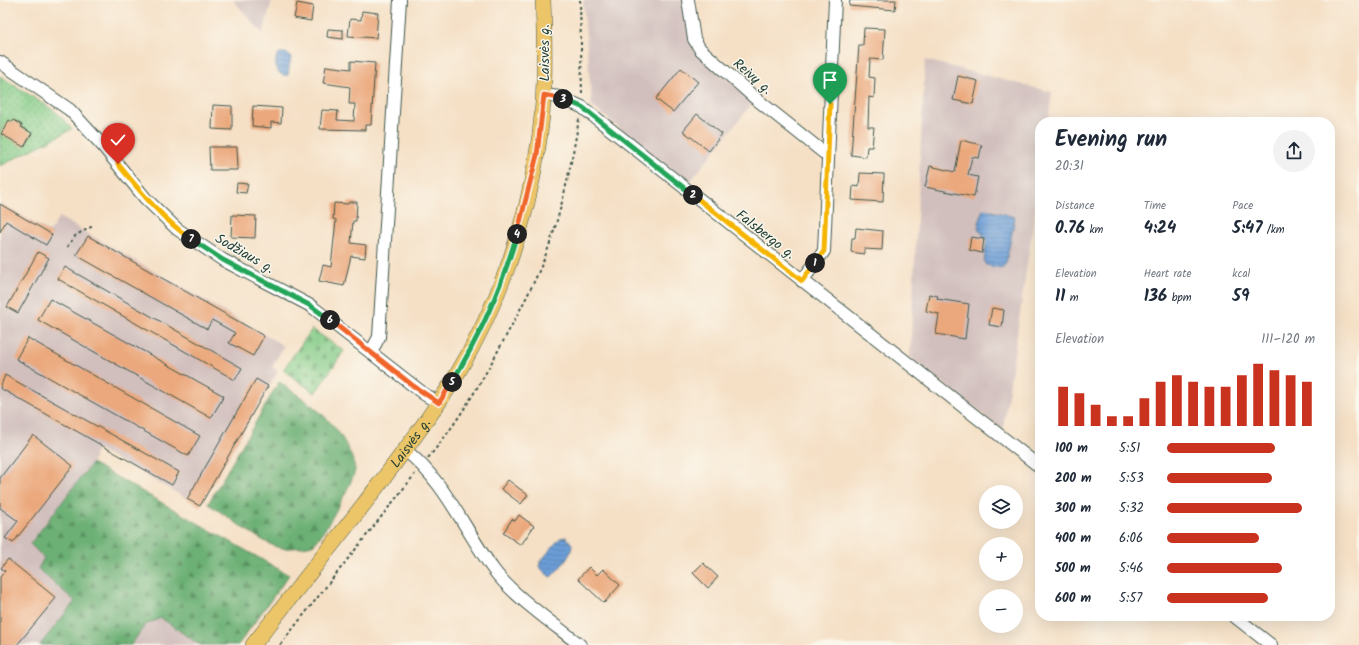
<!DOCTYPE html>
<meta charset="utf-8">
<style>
:root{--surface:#fff;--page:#f2f2f3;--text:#1f2937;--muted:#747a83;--accent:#c8321e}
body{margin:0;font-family:Kalam,sans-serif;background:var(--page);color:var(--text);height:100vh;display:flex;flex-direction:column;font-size:15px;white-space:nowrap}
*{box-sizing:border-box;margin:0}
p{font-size:13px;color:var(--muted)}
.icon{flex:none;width:22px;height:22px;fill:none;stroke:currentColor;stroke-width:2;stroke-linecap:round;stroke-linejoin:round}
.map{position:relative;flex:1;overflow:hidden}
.sheet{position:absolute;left:1035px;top:117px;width:300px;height:504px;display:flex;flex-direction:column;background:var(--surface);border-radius:16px;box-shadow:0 4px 16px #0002}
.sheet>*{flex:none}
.controls{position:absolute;left:979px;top:485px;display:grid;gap:8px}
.controls a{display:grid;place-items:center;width:44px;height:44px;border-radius:50%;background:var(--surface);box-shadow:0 4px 16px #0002;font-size:20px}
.pin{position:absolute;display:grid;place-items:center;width:34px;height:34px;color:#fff;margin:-41px -17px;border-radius:50% 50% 50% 0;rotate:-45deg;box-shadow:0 0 4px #0007}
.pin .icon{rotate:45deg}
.km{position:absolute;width:20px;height:20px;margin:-10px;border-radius:50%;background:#222;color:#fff;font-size:11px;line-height:20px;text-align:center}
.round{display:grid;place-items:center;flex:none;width:42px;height:42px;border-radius:21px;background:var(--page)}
.head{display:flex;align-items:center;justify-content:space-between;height:68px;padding:0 20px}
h1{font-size:22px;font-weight:800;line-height:30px}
.figures{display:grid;grid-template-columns:repeat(3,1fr);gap:6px;height:68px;padding:4px 20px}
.figures div{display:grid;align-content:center}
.figures b{font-size:17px;font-weight:800}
.figures small{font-size:11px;font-weight:400}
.figures p{font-size:11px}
.chart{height:112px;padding:8px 20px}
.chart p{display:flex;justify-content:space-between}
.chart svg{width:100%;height:72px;margin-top:4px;stroke:var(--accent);stroke-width:6}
ul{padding:0 20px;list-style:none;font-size:13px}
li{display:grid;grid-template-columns:64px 48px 1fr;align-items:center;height:30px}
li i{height:10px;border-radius:5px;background:var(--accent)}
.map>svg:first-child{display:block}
.industrial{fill:#d1bfbd}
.forest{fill:url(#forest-firs);stroke:#467654}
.cemetery{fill:url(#cemetery-stones);stroke:#52845e}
.garden{fill:url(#garden-dots);stroke:#52845e}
.water{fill:url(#water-rules);stroke:#466e86}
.building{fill:#eba87c}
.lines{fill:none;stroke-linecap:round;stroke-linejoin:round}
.minor-casing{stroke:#3f554a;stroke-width:14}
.major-casing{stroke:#3f554a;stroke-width:16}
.path{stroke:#3f554a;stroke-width:2;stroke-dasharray:3 3;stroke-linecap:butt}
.minor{stroke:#fff;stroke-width:12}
.major{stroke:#edc569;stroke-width:15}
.split-1-casing{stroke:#fff;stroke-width:8}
.split-2-casing{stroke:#fff;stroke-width:8}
.split-3-casing{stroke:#fff;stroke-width:8}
.split-4-casing{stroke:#fff;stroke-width:8}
.split-5-casing{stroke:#fff;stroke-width:8}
.split-6-casing{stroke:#fff;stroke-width:8}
.split-7-casing{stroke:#fff;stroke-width:8}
.split-8-casing{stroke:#fff;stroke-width:8}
.split-1{stroke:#f5b400;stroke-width:5}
.split-2{stroke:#f5b400;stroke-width:5}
.split-3{stroke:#22a559;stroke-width:5}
.split-4{stroke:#f0652b;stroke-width:5}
.split-5{stroke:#22a559;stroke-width:5}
.split-6{stroke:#f0652b;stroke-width:5}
.split-7{stroke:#22a559;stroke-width:5}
.split-8{stroke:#f5b400;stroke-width:5}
.labels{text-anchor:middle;stroke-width:3;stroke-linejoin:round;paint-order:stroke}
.street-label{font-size:14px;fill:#1f3d34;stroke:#fbf7ec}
</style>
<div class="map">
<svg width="1359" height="645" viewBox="0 0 1359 645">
<defs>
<pattern id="forest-firs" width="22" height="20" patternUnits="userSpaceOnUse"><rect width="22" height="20" fill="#6cb074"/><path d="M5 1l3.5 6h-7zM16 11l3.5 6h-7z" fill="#589060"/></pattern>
<pattern id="cemetery-stones" width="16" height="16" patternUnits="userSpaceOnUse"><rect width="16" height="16" fill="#85cc88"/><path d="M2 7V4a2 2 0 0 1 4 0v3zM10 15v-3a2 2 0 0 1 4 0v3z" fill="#6ca770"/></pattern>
<pattern id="garden-dots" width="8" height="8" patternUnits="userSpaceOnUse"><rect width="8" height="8" fill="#85cc88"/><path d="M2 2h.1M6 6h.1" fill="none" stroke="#6ca770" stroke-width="1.8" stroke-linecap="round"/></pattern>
<pattern id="water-rules" width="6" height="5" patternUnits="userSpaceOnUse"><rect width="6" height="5" fill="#6c9ed7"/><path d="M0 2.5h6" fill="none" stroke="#5882af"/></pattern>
</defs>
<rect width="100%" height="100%" fill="#fbf7ec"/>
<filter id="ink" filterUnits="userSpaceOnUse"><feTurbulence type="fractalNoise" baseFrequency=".025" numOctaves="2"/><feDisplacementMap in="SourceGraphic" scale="8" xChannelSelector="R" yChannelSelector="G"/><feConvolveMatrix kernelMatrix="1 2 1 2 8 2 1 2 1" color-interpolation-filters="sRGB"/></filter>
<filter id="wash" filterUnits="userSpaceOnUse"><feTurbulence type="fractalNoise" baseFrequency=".012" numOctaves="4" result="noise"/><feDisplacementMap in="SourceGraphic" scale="16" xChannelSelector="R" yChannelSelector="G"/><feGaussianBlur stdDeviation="0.9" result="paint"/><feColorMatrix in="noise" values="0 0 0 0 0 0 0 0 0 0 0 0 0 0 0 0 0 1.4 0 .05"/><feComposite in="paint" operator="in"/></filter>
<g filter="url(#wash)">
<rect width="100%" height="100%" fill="#f5e0c6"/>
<g class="industrial">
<path d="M233,0H272L263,34Z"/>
<path d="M583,0H684L694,51L753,102L689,183L592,106Z"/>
<path d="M925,60L1052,92L1048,122H1040V176L1003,430L910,357Z"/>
<path d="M0,203L50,232L59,217L284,346L272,367L278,371L200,506L97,448L92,463L30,543L44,558L39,569L75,601L40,645H0Z"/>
<path d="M161,618L200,645H131L145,625Z"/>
</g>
<g class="forest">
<path d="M279,382C304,399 334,418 347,447C350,452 355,464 355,470C354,480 322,538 314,544C310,547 286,549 281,548C267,547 224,513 208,504Z"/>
<path d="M92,463L289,575L238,645H200L161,618L145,625L131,645H40L75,601L38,569L44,558L30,544Z"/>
</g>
<path class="cemetery" d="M312,329L344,351L315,393L283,370Z"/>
<path class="garden" d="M0,76L56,112L72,129L0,166Z"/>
<g class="water">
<path d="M281,53H286L291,57L288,75C276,77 274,64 277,55Z"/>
<path d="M985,209L1015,217L1006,263L1002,268L986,265L984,262L987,240L978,228L982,211Z"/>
<path d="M566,537L572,544C572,557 560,567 552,576L550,577L539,567L540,562L560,538Z"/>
</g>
<g id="blocks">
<g class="building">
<path d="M850,0H896L895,10L849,6Z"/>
<path d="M297,3L313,6L311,21L294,18Z"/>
<path d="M362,11L378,13L376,38L348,36L350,19L361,20Z"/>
<path d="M864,28L885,29L883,60L870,59L869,77L875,78L874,98L869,97L868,127H874L872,147H867L866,157L851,155L859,45H863Z"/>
<path d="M328,29L343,30V39L327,37Z"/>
<path d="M351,61L375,63L371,125H365V130L320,129L322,110L338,111L337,120L354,121L355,104H349L350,87L323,83L326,66L351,69Z"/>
<path d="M681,68L698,82L673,112L656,99Z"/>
<path d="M958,76L978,81L973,104L953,100Z"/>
<path d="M213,105L232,106V130L212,129Z"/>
<path d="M253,106L282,108L281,123L271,122V128L252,126Z"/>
<path d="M697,114L722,134L709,151L683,131Z"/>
<path d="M9,120L12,122L14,120L22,125L21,127L32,133L24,147L1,134Z"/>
<path d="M961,140L982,145L979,158L972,157L968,175L978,177L974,197L925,187L930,166L955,172Z"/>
<path d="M209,147H237L238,170H210Z"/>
<path d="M860,173L884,174L883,202L852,200L853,186L859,187Z"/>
<path d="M237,183L248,184L246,193L236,192Z"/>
<path d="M349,202H357L356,221H353L351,243L366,245L365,258L351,256L344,286L319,281L323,265L331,267L336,220L333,219L334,203L348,204Z"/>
<path d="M0,204L48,232L52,235L46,245L6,221L0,232Z"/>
<path d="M232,215L256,216L255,238L231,237Z"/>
<path d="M856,228L883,231L882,250L864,249V254L851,252L852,238H855Z"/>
<path d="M88,236L264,336L253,356L229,343L235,333L212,320L207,329L76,255Z"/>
<path d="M971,237L984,239L982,253L969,250Z"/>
<path d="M38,252L49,258L18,313L7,307Z"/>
<path d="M65,267L242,368L235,380L58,279Z"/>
<path d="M929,294L938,296L937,299L969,304L965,339L936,334L939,314L926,311Z"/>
<path d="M50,299L224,396L211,418L38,320Z"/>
<path d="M992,308L1004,310L1002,327L989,325Z"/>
<path d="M28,338L200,436L188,456L16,359Z"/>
<path d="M5,375L179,472L172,485L0,388Z"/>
<path d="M256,379L268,386L200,506L187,499Z"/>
<path d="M33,435L73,466L13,543L5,538L18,521L0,508V478Z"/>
<path d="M508,480L528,495L521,504L501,489Z"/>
<path d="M519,515L534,526L521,545L503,533L512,519L515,521Z"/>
<path d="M8,559L56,598L17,645H0V577L5,571L1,568Z"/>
<path d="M703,563L718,577L708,588L693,573Z"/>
<path d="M589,567L597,575L603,569L620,585L604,603L578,579Z"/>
</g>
</g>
</g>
<g filter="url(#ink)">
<use href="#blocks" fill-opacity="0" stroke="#3f554a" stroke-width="1"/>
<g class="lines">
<g class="minor-casing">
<g id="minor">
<path d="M688,0L694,39L700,49L755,98L828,156"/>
<path d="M0,62L70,110L103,146L145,198L177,229L223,260L311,306L424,394L439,403"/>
<path d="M544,95L559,97L582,107L1040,467"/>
<path d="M802,281L824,251L835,0"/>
<path d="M371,352L379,337L400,0"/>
<path d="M405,450C445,481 464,529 493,569C512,595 554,624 580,645"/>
<path d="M1234,616L1271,645"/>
</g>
</g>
<g class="major-casing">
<g id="major">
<path id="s1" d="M253,645C290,598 327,551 364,504C396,462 428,421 456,376C496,309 525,231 537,153C546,103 545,51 543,0"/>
</g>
</g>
<g class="path">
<path d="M580,0L582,95"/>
<path d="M67,247L76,235L93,226"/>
<path d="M428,458C460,420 483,379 506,336C522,306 538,277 549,246C563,205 572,161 579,119"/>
<path d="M280,645L415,474"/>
</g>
<use href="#minor" class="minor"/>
<use href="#major" class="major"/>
</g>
</g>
<g class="lines" filter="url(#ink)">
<g class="split-1-casing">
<path id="split-1" d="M815,263L824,251L830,104"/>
</g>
<g class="split-2-casing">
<path id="split-2" d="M693,195L802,281L815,263"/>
</g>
<g class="split-3-casing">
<path id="split-3" d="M563,99L582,107L693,195"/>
</g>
<g class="split-4-casing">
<path id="split-4" d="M517,234L537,155L544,95L563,99"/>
</g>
<g class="split-5-casing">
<path id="split-5" d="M452,382C480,336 502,286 517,234"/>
</g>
<g class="split-6-casing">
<path id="split-6" d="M330,320L412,385L439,403L452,382"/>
</g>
<g class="split-7-casing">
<path id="split-7" d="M191,239L223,260L311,306L330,320"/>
</g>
<g class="split-8-casing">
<path id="split-8" d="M118,164C140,191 162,219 191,239"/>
</g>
<use href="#split-1" class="split-1"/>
<use href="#split-2" class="split-2"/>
<use href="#split-3" class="split-3"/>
<use href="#split-4" class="split-4"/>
<use href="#split-5" class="split-5"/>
<use href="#split-6" class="split-6"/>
<use href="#split-7" class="split-7"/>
<use href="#split-8" class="split-8"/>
</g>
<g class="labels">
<g class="street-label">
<text transform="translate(544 53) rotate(-90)" y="5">Laisvės g.</text>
<text transform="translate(753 76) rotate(41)" y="5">Reivų g.</text>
<text transform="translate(766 234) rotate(38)" y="5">Falsbergo g.</text>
<text transform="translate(245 253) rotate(30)" y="5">Sodžiaus g.</text>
<text dy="5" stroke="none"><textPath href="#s1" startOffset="256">Laisvės g.</textPath></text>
</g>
</g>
</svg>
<div class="controls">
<a><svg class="icon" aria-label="layers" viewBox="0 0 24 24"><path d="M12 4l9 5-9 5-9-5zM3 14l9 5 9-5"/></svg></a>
<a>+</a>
<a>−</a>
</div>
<div class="pin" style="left:830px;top:104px;background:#1e9e55"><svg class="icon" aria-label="arrive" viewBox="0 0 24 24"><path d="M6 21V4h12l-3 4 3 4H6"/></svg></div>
<div class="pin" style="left:118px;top:164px;background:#d93025"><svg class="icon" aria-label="check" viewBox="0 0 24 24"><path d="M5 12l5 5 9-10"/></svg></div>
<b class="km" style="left:815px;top:263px">1</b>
<b class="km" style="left:693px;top:195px">2</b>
<b class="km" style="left:563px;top:99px">3</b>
<b class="km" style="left:517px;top:234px">4</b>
<b class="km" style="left:452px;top:382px">5</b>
<b class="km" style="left:330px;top:320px">6</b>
<b class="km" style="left:191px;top:239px">7</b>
<section class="sheet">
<div class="head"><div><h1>Evening run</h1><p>20:31</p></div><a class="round"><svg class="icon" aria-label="share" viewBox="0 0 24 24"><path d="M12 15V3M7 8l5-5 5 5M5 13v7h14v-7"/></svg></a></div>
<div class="figures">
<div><p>Distance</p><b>0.76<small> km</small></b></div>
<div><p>Time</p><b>4:24</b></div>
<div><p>Pace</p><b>5:47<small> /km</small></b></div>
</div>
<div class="figures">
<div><p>Elevation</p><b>11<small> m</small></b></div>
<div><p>Heart rate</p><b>136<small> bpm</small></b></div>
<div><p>kcal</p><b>59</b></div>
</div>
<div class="chart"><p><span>Elevation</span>111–120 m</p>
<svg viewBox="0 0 160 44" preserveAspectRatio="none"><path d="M5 44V20M15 44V24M25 44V31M35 44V38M45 44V38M55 44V27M65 44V17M75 44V13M85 44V17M95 44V20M105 44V20M115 44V13M125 44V6M135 44V10M145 44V13M155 44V17"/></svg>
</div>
<ul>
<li><b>100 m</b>5:51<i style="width:73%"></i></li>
<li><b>200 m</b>5:53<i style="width:71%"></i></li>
<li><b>300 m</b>5:32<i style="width:91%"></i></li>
<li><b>400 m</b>6:06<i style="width:62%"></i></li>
<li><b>500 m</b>5:46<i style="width:78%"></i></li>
<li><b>600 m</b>5:57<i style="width:68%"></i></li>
</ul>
</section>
</div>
